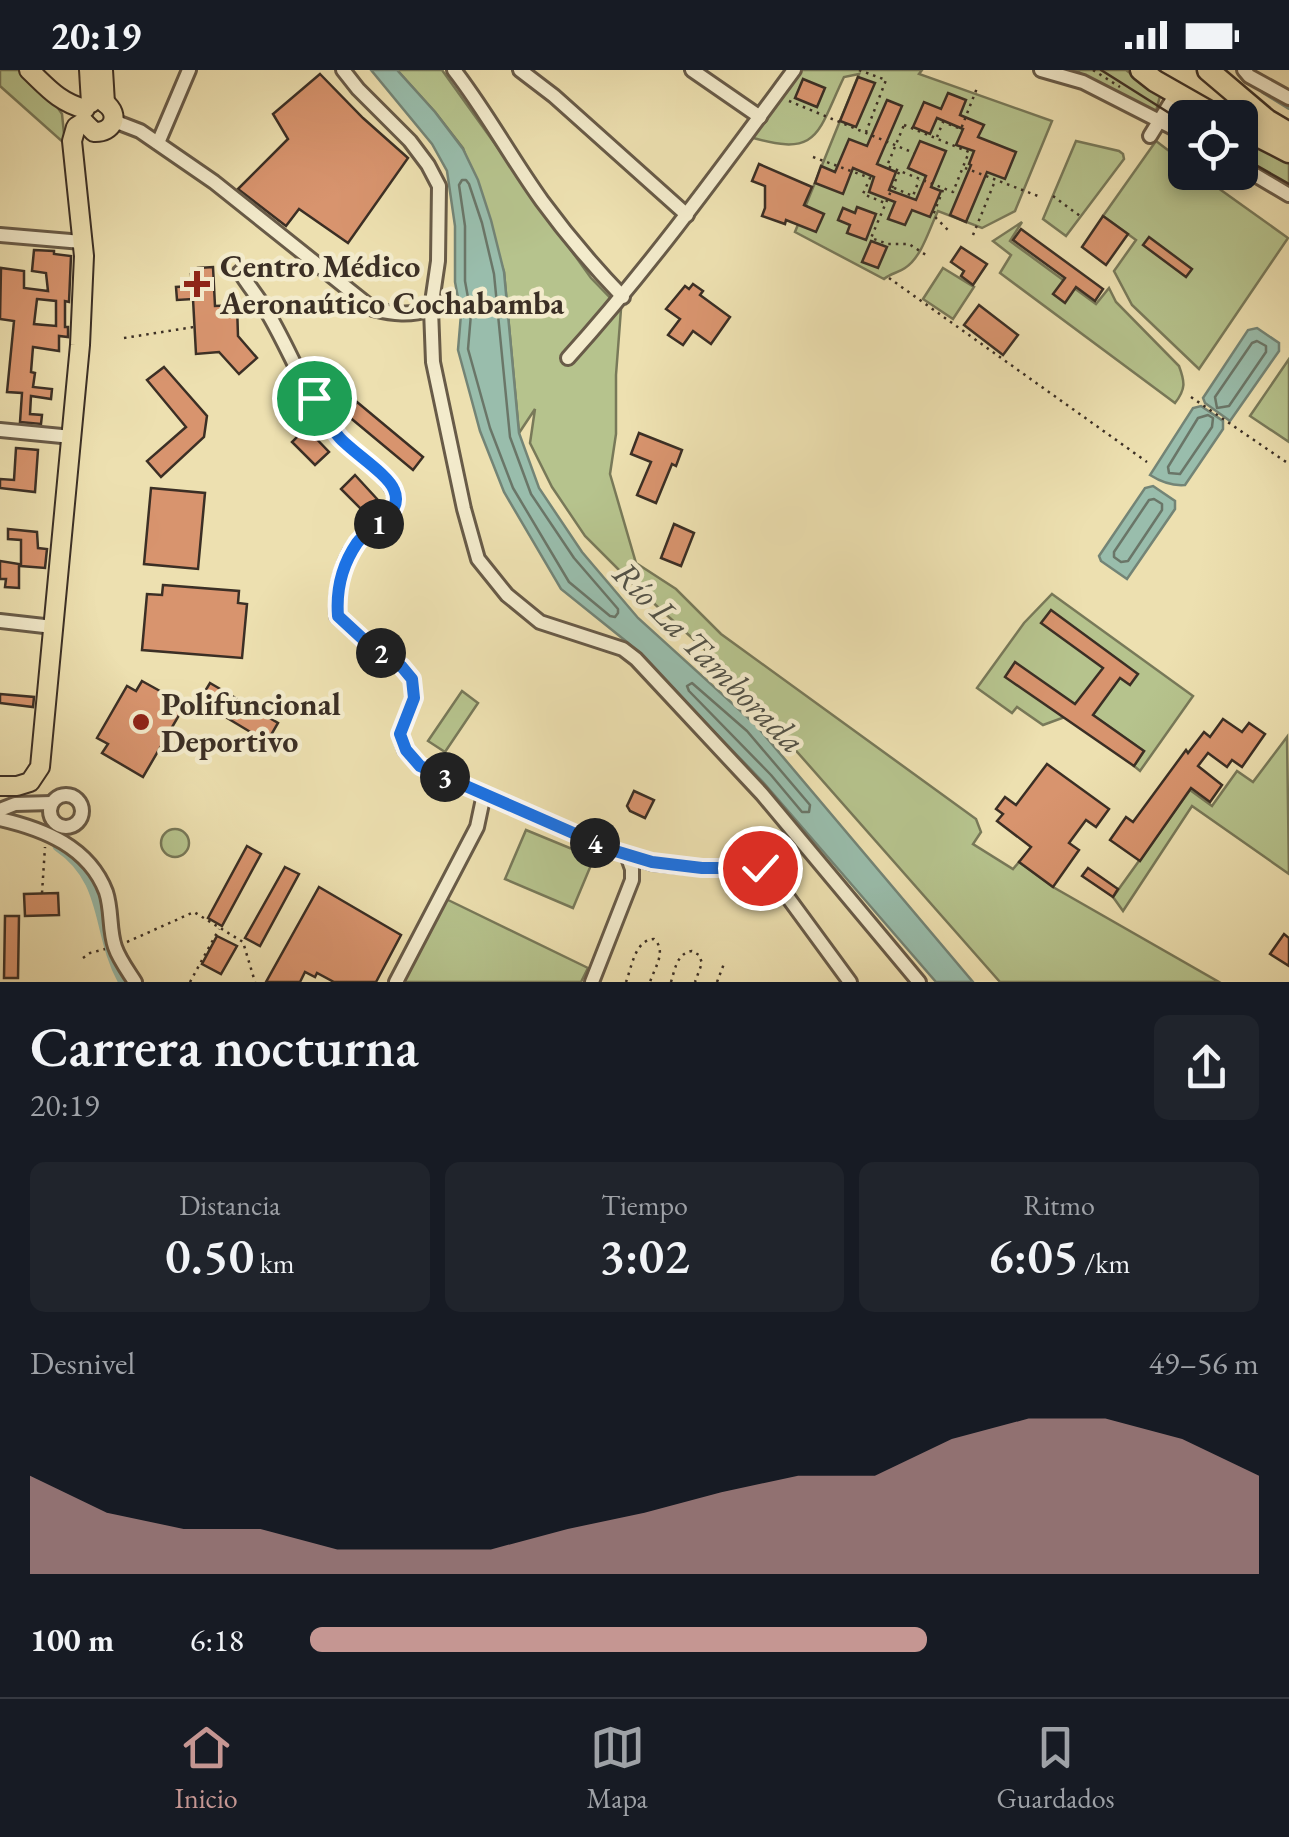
<!DOCTYPE html>
<html lang="es">
<meta charset="utf-8">
<style>
:root{--surface:#171b24;--page:#20242c;--text:#f1f3f6;--muted:#9ea1a6;--line:#363941;--accent:#c59692}
body{margin:0;font-family:"EB Garamond",serif;background:var(--page);color:var(--text);height:100vh;display:flex;flex-direction:column;font-size:38px;white-space:nowrap}
*{box-sizing:border-box;margin:0}
p{font-size:32px;color:var(--muted)}
.icon{flex:none;width:55px;height:55px;fill:none;stroke:currentColor;stroke-width:2;stroke-linecap:round;stroke-linejoin:round}
.map{position:relative;height:912px;overflow:hidden}
.side{display:flex;flex-direction:column;background:var(--surface);flex:1}
.side>*{flex:none}
.buttons{position:absolute;left:1168px;top:30px;display:grid;gap:20px}
.buttons a{display:grid;place-items:center;width:90px;height:90px;border-radius:15px;background:var(--surface);box-shadow:0 5px 15px #0003;font-size:50px}
.pin{position:absolute;display:grid;place-items:center;width:85px;height:85px;color:#fff;margin:-42px;border:5px solid #fff;border-radius:50%;box-shadow:0 2px 10px #0007}
.km{position:absolute;width:50px;height:50px;margin:-25px;border-radius:50%;background:#222;color:#fff;font-size:28px;line-height:50px;text-align:center}
.round{display:grid;place-items:center;flex:none;width:105px;height:105px;border-radius:15px;background:var(--page)}
.summary{display:flex;align-items:center;justify-content:space-between;height:170px;padding:0 30px}
h1{font-size:55px;font-weight:600;line-height:75px}
.stats{display:grid;grid-template-columns:repeat(3,1fr);gap:15px;height:170px;padding:10px 30px}
.stats div{display:grid;align-content:center;border-radius:15px;background:var(--page);text-align:center}
.stats b{font-size:50px;font-weight:600}
.stats small{font-size:28px;font-weight:400}
.stats p{font-size:28px}
.chart{height:280px;padding:20px 30px}
.chart p{display:flex;justify-content:space-between}
.chart svg{width:100%;height:180px;margin-top:10px;fill:var(--accent);opacity:.7}
ul{padding:0 30px;list-style:none;font-size:32px}
li{display:grid;grid-template-columns:160px 120px 1fr;align-items:center;height:75px}
li i{height:25px;border-radius:12px;background:var(--accent)}
.status{display:flex;justify-content:space-between;align-items:center;height:70px;padding:0 50px;background:var(--surface);direction:ltr}
.status svg{height:28px;fill:currentColor}
.dock{display:flex;justify-content:space-around;align-items:center;height:140px;border-top:2px solid var(--line);background:var(--surface);font-size:28px;color:var(--muted)}
.dock a{display:grid;justify-items:center;gap:5px}
.dock .current{color:var(--accent)}
.map>svg:first-child{display:block}
.green{fill:#b6c38d;stroke:#787959;stroke-width:2.5}
.water{fill:#99bdac;stroke:#738476;stroke-width:2.5}
.lines{fill:none;stroke-linecap:round;stroke-linejoin:round}
.shore{stroke:#6a7668;stroke-width:2.5}
.stream{stroke:#738476;stroke-width:4}
.canal{stroke:#99bdac;stroke-width:11}
.building{fill:#d8946e;stroke:#3b2f25;stroke-width:2.5;fill-rule:evenodd}
.minor-casing{stroke:#685b48;stroke-width:18}
.major-casing{stroke:#3b2f25;stroke-width:22}
.highway-casing{stroke:#3b2f25;stroke-width:25}
.path{stroke:#3b2f25;stroke-width:2.5;stroke-dasharray:2.5 5;stroke-linecap:butt}
.minor{stroke:#f3ebcc;stroke-width:12}
.major{stroke:#ede0b0;stroke-width:18}
.highway{stroke:#ede0b0;stroke-width:20}
.tram{stroke:#3b2f25;stroke-width:2.5}
.route-casing{stroke:#fff;stroke-width:20}
.route{stroke:#1a73e8;stroke-width:12}
.poi-dot{fill:#8f2418;stroke:#f3ebcc;stroke-width:4}
.labels{text-anchor:middle;stroke-width:9;stroke-linejoin:round;paint-order:stroke}
.poi-label{font-size:32px;font-weight:bold;fill:#3b2f25;stroke:#f3ebcc;text-anchor:start}
.water-label{font-size:35px;font-style:italic;fill:#525247;stroke:#f3ebcc}
</style>
<div class="status"><b>20:19</b><svg viewBox="0 0 49 12"><path d="M0 12V9h3v3zM5 12V6h3v6zM10 12V3h3v9zM15 12V0h3v12zM26 1h20v11H26zM47 4h2v5h-2z"/></svg></div>
<div class="map">
<svg width="1289" height="912" viewBox="0 0 1289 912">
<rect width="100%" height="100%" fill="#ede0b0"/>
<filter id="stains"><feTurbulence type="fractalNoise" baseFrequency=".002" numOctaves="4"/><feColorMatrix values="0 0 0 0 .2 0 0 0 0 .09 0 0 0 0 .02 0 0 0 .5 -.17"/></filter>
<radialGradient id="worn" r=".72"><stop offset=".6" stop-color="#630" stop-opacity="0"/><stop offset="1" stop-color="#630" stop-opacity=".3"/></radialGradient>
<g class="green">
<path d="M0,0H19L56,35L62,44L65,74L0,16Z"/>
<path d="M397,0H442L591,208L621,239L616,305V364L610,404L636,493L676,519L721,564L976,749L981,762L973,774L1013,799L1019,792L1053,817L1219,912H1000L754,633L734,606L637,518L585,466L552,417L530,373L535,339L519,363L504,202L463,78L435,42Z"/>
<path d="M801,0H922L919,4L1052,51L1015,141L982,158L938,141C929,159 922,187 905,198C898,203 891,203 884,209L795,162L859,4L844,7C817,63 820,88 750,67Z"/>
<path d="M1075,0H1126L1160,26L1156,41L1125,29Z"/>
<path d="M1240,66L1289,90V122L1240,92Z"/>
<path d="M1076,71L1119,81L1123,84L1124,89L1066,166L1043,149Z"/>
<path d="M1156,71L1185,93V102L1197,103L1288,168L1199,299L1132,235L1114,201L1136,170L1103,146Z"/>
<path d="M1022,152L1010,171L1096,234L1109,218L1116,232L1179,296C1185,312 1186,319 1175,333L1000,203L1011,185L993,171Z"/>
<path d="M943,198L974,217L953,249L923,229Z"/>
<path d="M1289,289V372L1250,346Z"/>
<path d="M1052,524L1193,626L1140,701L1134,696L1144,681L1076,633L1065,647L1043,655L1017,637L1012,643L977,618L1024,553Z"/>
<path d="M462,621L478,633L445,682L428,671Z"/>
<path d="M1287,667L1289,804L1192,736L1123,841L1113,827L1190,720L1212,736L1237,701L1253,712Z"/>
<circle cx="175" cy="773" r="14"/>
<path d="M526,760L594,788L573,838L505,809Z"/>
<path d="M442,827L588,898L581,912H401Z"/>
</g>
<g class="water">
<path d="M371,0H397L435,42L463,79L478,110L491,150L504,202L519,363L539,418L582,482L638,548L755,654L973,912H936L763,712L627,572L561,519L504,422L480,361L470,324L458,280L461,244L455,212V156L447,101L432,74Z"/>
<path d="M1257,258L1279,273V281L1230,351L1205,333L1203,328L1248,260Z"/>
<path d="M1201,336L1223,351V359L1185,415C1173,416 1161,412 1150,405L1193,338Z"/>
<path d="M1153,416L1175,431V439L1127,509L1101,491L1099,486L1145,418Z"/>
</g>
<g class="lines">
<g class="shore">
<path d="M462,110H466L469,114L482,153L494,204L510,367L531,424L574,488L618,539V543L615,547L610,546L569,512L513,418L490,358L468,279L471,244L465,211V156L459,115Z"/>
<path d="M1257,271L1266,276V282L1229,336L1217,338L1215,327L1252,273Z"/>
<path d="M1208,345L1213,348L1212,357L1180,404L1169,403L1168,397L1198,348Z"/>
<path d="M1154,429L1162,434V440L1128,491L1121,492L1114,487V482L1149,430Z"/>
<path d="M692,613L747,661L810,735L809,742H802L771,705L689,621L687,616Z"/>
</g>
<path class="stream" d="M1263,22L1289,38"/>
<path class="canal" d="M58,776C110,811 96,863 124,912"/>
</g>
<g class="building">
<path d="M320,4L363,48L408,88L348,173L299,139L286,156L238,119L288,69L273,44Z"/>
<path d="M858,7L875,13L856,57L840,51Z"/>
<path d="M803,9L825,18L817,37L795,28Z"/>
<path d="M948,23L966,30L960,45L984,55L978,67L1016,82L1005,109L987,102L966,152L950,145L971,95L969,94L974,81L956,75L963,59L937,48L930,64L913,57L924,32L941,39Z"/>
<path d="M887,30L902,36L877,94L896,102L889,120L916,130L926,106L908,98L920,71L946,81L931,117L941,121L930,147L912,140L905,155L888,149L895,132L869,122L874,107L853,98L843,124L815,113L821,96L835,102L849,69L867,76Z"/>
<path d="M759,94L812,117L804,135L824,144L816,162L786,150L785,154L762,146L765,138V116L752,111Z"/>
<path d="M857,137L876,144L866,170L847,163L850,155L838,150L843,138L855,143Z"/>
<path d="M1103,146L1128,164L1106,195L1082,177Z"/>
<path d="M1021,159L1103,219L1095,231L1076,217L1065,233L1053,224L1065,208L1013,170Z"/>
<path d="M1149,167L1192,199L1186,207L1143,175Z"/>
<path d="M871,171L887,177L878,198L862,192Z"/>
<path d="M961,177L987,194L973,215L961,206L964,201L951,192Z"/>
<path d="M34,180L54,181V184L71,186L69,232L65,231V257H68V267L59,266V281L33,277L31,302L35,303L33,317L52,319L51,329L31,326L30,344L42,345L41,354L20,352L22,323L7,322L14,251L0,249L1,198L24,201V218L48,221L46,203L32,201ZM37,229L56,231V256L34,254Z"/>
<path d="M213,197L215,236L237,235L238,266L257,288L239,304L219,282L196,284L193,229L177,230L176,217L192,216L191,204L198,203V198Z"/>
<path d="M693,214L703,221L700,225L730,247L711,274L693,261L683,275L668,265L680,249L666,239L685,216L689,219Z"/>
<path d="M979,235L1018,265L1003,285L964,255Z"/>
<path d="M164,297L207,346L204,367L161,407L147,391L186,357L147,310Z"/>
<path d="M357,332L423,387L413,400L347,345Z"/>
<path d="M306,358L329,382L315,395L292,372Z"/>
<path d="M639,363L682,380L676,396L672,394L656,433L637,425L651,392L631,384Z"/>
<path d="M16,378L38,380L35,422L0,418V409L14,410Z"/>
<path d="M355,405L377,429L364,442L341,419Z"/>
<path d="M151,418L205,423L198,499L144,494Z"/>
<path d="M674,454L694,463L681,496L661,488Z"/>
<path d="M8,459L37,462L38,478L47,479L45,498L21,496V470L8,469Z"/>
<path d="M0,491L19,494V518L5,517L6,509H0Z"/>
<path d="M163,515L239,521L238,533L247,534L242,588L142,580L147,524L162,525Z"/>
<path d="M1051,540L1138,604L1130,615L1120,608L1093,645L1144,681L1134,696L1005,607L1015,592L1075,634L1103,598L1041,553Z"/>
<path d="M142,611L185,635L143,707L102,683L108,674L97,668L127,616L136,621Z"/>
<path d="M210,613L278,653L267,672L199,631Z"/>
<path d="M0,624L34,627L33,637L0,633Z"/>
<path d="M1223,649L1242,662L1249,653L1265,664L1242,697L1232,690L1227,697L1208,683L1198,696L1222,715L1210,732L1191,718L1140,791L1110,770L1126,747L1133,752L1186,680L1188,683L1204,662L1210,667Z"/>
<path d="M1047,694L1109,739L1096,757L1086,750L1069,773L1079,780L1053,817L1019,792L1031,777L997,751L1003,744L996,739L1005,727L1016,735Z"/>
<path d="M634,721L654,730L645,748L630,741L627,736Z"/>
<path d="M247,776L261,784L222,856L208,848Z"/>
<path d="M285,797L299,804L260,876L245,868Z"/>
<path d="M1088,798L1118,819L1113,827L1082,806Z"/>
<path d="M319,817L401,865L376,912H334L317,903L315,907L305,902L300,912H266Z"/>
<path d="M58,823L59,845L25,846L24,824Z"/>
<path d="M5,846H19L18,908H4Z"/>
<path d="M1284,864L1289,868V896L1270,884Z"/>
<path d="M217,866L237,876L221,904L202,894Z"/>
</g>
<g class="lines">
<g class="minor-casing">
<g id="minor">
<path d="M343,0L358,19L410,71L428,95L439,116L438,191L431,239L433,292L464,439L478,489L507,525L540,552L623,579L636,589L762,724L919,912"/>
<path d="M454,0C486,41 511,88 542,131C567,165 593,196 623,227"/>
<path d="M520,0L554,26L687,145"/>
<path d="M692,0L760,47"/>
<path d="M1041,0L1083,12L1185,64"/>
<path d="M1244,0L1249,6L1289,28"/>
<path d="M114,51L140,61L214,112L373,239C393,244 410,246 431,239"/>
<path d="M1150,66L1176,24"/>
<path d="M158,73L189,0"/>
<path d="M1240,96L1289,125"/>
<path d="M0,165L82,172"/>
<path d="M240,202C248,215 258,227 266,240C291,281 307,330 339,367C353,383 403,413 395,435C389,450 373,457 362,467C342,486 336,520 337,546L363,570L402,597L412,609L414,627L400,664L405,680L420,696L612,780L652,793L702,798H760L784,822L850,912"/>
<path d="M568,288C650,197 721,99 794,0"/>
<path d="M0,360L72,367"/>
<path d="M0,551L53,557"/>
<circle cx="66" cy="741" r="16"/>
<path d="M0,740L15,734L52,733"/>
<path d="M0,749C44,759 89,777 106,822C112,840 109,860 115,877C119,889 128,901 135,912"/>
<path d="M396,912L477,757L484,724"/>
<path d="M592,912L632,810V799L627,785"/>
</g>
</g>
<g class="major-casing">
<g id="major">
<path d="M29,0C48,18 59,32 85,39"/>
<path d="M89,0L91,33"/>
<path d="M103,0L105,33"/>
<path d="M84,52L94,62C113,63 121,45 105,33"/>
<path d="M0,716H17L30,712L40,697L80,275L84,186L72,71L76,57L84,52"/>
</g>
</g>
<g class="highway-casing">
<g id="highway">
<path d="M1141,0L1155,11L1220,48"/>
<path d="M1208,0L1267,50L1289,63"/>
<path d="M1240,57L1289,82"/>
</g>
</g>
<g class="path">
<path d="M859,0L886,10L866,62"/>
<path d="M1093,0L1120,17"/>
<path d="M789,31L914,83"/>
<path d="M904,55L969,82L953,122L887,96Z"/>
<path d="M937,67L943,52L961,59L977,18"/>
<path d="M813,87L870,108L863,124L885,133"/>
<path d="M965,98L1038,126"/>
<path d="M899,102L871,168L888,174H909L929,187"/>
<path d="M894,118L913,126L919,110"/>
<path d="M943,120L933,145L951,163"/>
<path d="M1053,126L1080,146"/>
<path d="M973,165L995,111"/>
<path d="M889,208L1147,392"/>
<path d="M124,268L194,257"/>
<path d="M1191,327L1289,394"/>
<path d="M42,823L45,777"/>
<path d="M127,872L194,842L243,872L255,912"/>
<path d="M83,888L90,883L105,879"/>
<path d="M190,912L219,859"/>
<path d="M626,912C632,896 635,870 654,869C667,881 655,897 650,912"/>
<path d="M671,912C675,899 677,883 692,881L699,885L702,893L695,912"/>
<path d="M717,912L725,891"/>
</g>
<use href="#minor" class="minor"/>
<use href="#major" class="major"/>
<use href="#highway" class="highway"/>
<g class="tram">
<path d="M1101,0L1185,53"/>
<path d="M1240,86L1289,114"/>
</g>
</g>
<g class="lines">
<g class="route-casing">
<path id="route" d="M314,328C322,341 329,355 339,367C352,382 388,404 394,420C405,445 368,457 357,473C342,495 336,520 338,546L364,570L402,597L412,609L414,628L400,664L406,680L420,696L612,780L652,792L702,798H760"/>
</g>
<use href="#route" class="route"/>
</g>
<g class="poi-dot">
<path d="M192 199h10v10h10v10h-10v10h-10v-10h-10v-10h10z"/>
<circle cx="141" cy="652" r="10"/>
</g>
<g class="labels">
<g class="poi-label">
<text x="220" y="207">Centro Médico<tspan x="220" dy="37">Aeronaútico Cochabamba</tspan></text>
<text x="161" y="645">Polifuncional<tspan x="161" dy="37">Deportivo</tspan></text>
</g>
<g class="water-label">
<text transform="translate(709 587) rotate(45)" y="12">Río La Tamborada</text>
</g>
</g>
<rect width="100%" height="100%" filter="url(#stains)"/>
<rect width="100%" height="100%" fill="url(#worn)"/>
</svg>
<div class="buttons">
<a><svg class="icon" aria-label="locate" viewBox="0 0 24 24"><circle cx="12" cy="12" r="6"/><path d="M12 2v4M12 18v4M2 12h4M18 12h4"/></svg></a>
</div>
<div class="pin" style="left:314px;top:328px;background:#1e9e55"><svg class="icon" aria-label="arrive" viewBox="0 0 24 24"><path d="M6 21V4h12l-3 4 3 4H6"/></svg></div>
<div class="pin" style="left:760px;top:798px;background:#d93025"><svg class="icon" aria-label="check" viewBox="0 0 24 24"><path d="M5 12l5 5 9-10"/></svg></div>
<b class="km" style="left:379px;top:454px">1</b>
<b class="km" style="left:381px;top:583px">2</b>
<b class="km" style="left:445px;top:707px">3</b>
<b class="km" style="left:595px;top:773px">4</b>
</div>
<section class="side">
<div class="summary"><div><h1>Carrera nocturna</h1><p>20:19</p></div><a class="round"><svg class="icon" aria-label="share" viewBox="0 0 24 24"><path d="M12 15V3M7 8l5-5 5 5M5 13v7h14v-7"/></svg></a></div>
<div class="stats">
<div><p>Distancia</p><b>0.50<small> km</small></b></div>
<div><p>Tiempo</p><b>3:02</b></div>
<div><p>Ritmo</p><b>6:05<small> /km</small></b></div>
</div>
<div class="chart"><p><span>Desnivel</span>49–56 m</p>
<svg viewBox="0 0 160 44" preserveAspectRatio="none"><path d="M0 44V20L10 29L20 33L30 33L40 38L50 38L60 38L70 33L80 29L90 24L100 20L110 20L120 11L130 6L140 6L150 11L160 20V44z"/></svg>
</div>
<ul>
<li><b>100 m</b>6:18<i style="width:65%"></i></li>
</ul>
</section>
<nav class="dock">
<a class="current"><svg class="icon" aria-label="home" viewBox="0 0 24 24"><path d="M3 11l9-7 9 7M6 9v11h12V9"/></svg>Inicio</a>
<a><svg class="icon" aria-label="map" viewBox="0 0 24 24"><path d="M3 6l6-2 6 2 6-2v14l-6 2-6-2-6 2zM9 4v14M15 6v14"/></svg>Mapa</a>
<a><svg class="icon" aria-label="saved" viewBox="0 0 24 24"><path d="M7 4h10v16l-5-4-5 4z"/></svg>Guardados</a>
</nav>
